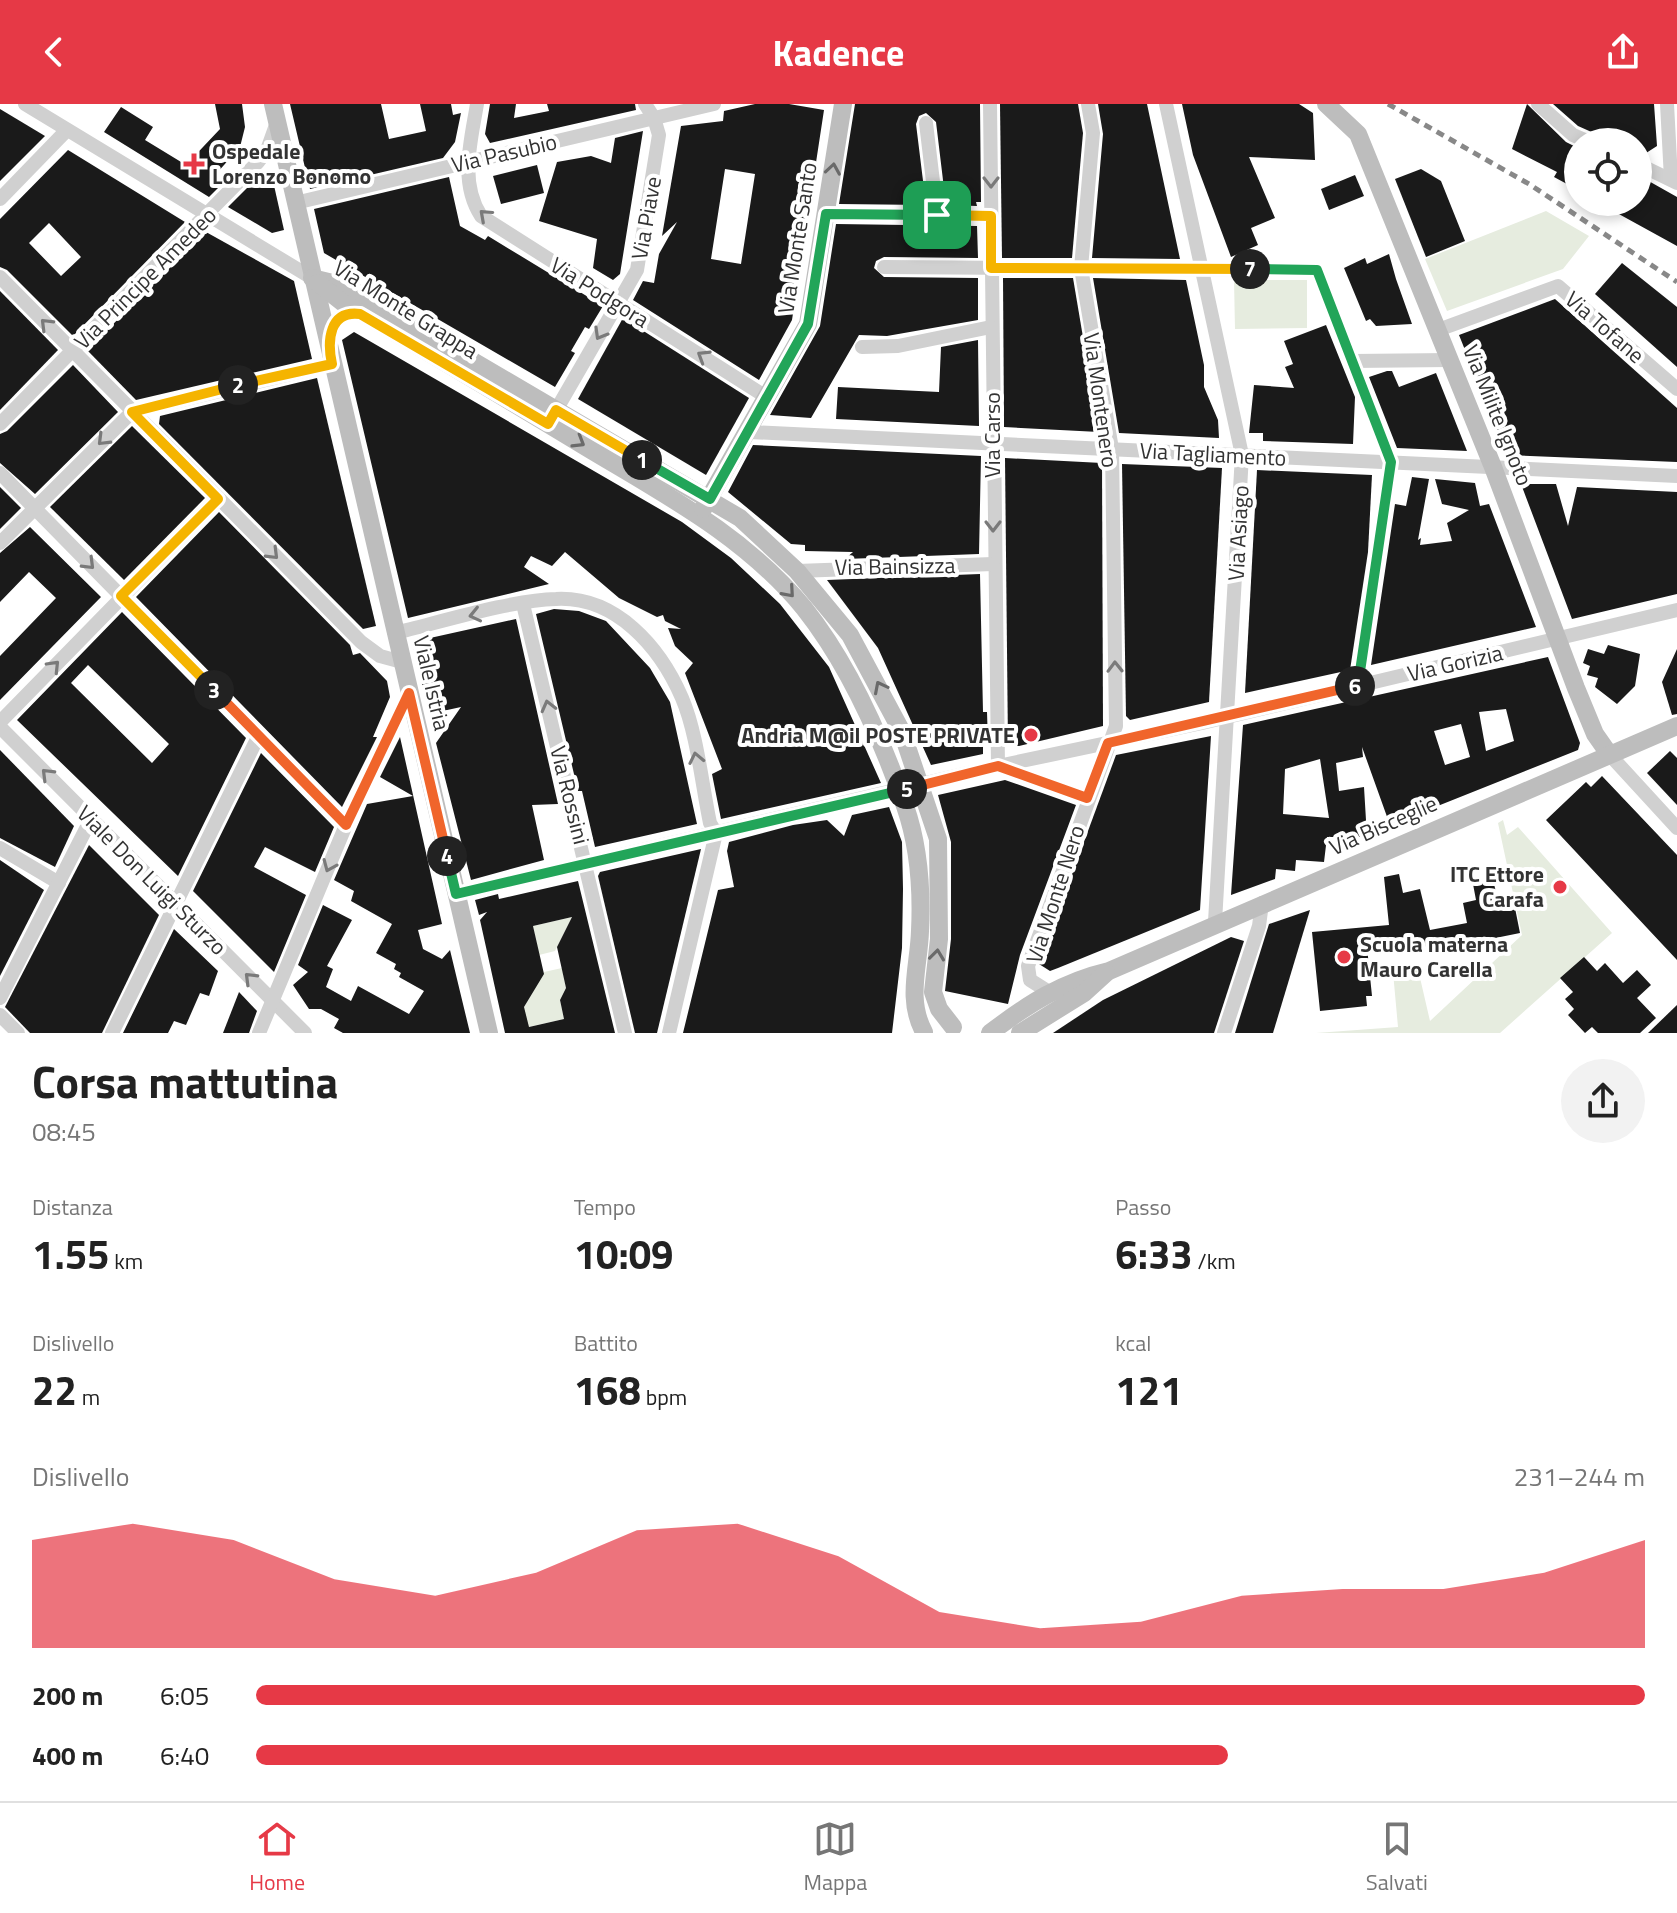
<!DOCTYPE html>
<html lang="it">
<meta charset="utf-8">
<style>
:root{--surface:#fff;--page:#f2f2f2;--text:#222;--muted:#767676;--line:#e0e0e0;--accent:#e63946}
body{margin:0;font-family:"Titillium Web",sans-serif;background:var(--page);color:var(--text);height:100vh;display:flex;flex-direction:column;font-size:30px;white-space:nowrap}
*{box-sizing:border-box;margin:0}
p{font-size:26px;color:var(--muted)}
.icon{flex:none;width:44px;height:44px;fill:none;stroke:currentColor;stroke-width:2;stroke-linecap:round;stroke-linejoin:round}
.map{position:relative;height:929px;overflow:hidden}
.sheet{display:flex;flex-direction:column;background:var(--surface);flex:1}
.sheet>*{flex:none}
.buttons{position:absolute;left:1564px;top:24px;display:grid;gap:16px}
.buttons a{display:grid;place-items:center;width:88px;height:88px;border-radius:50%;background:var(--surface);box-shadow:0 4px 12px #0003;font-size:40px}
.pin{position:absolute;display:grid;place-items:center;width:68px;height:68px;color:#fff;margin:-34px;border-radius:16px;box-shadow:0 4px 12px #0006}
.km{position:absolute;width:40px;height:40px;margin:-20px;border-radius:50%;background:#222;color:#fff;font-size:22px;line-height:40px;text-align:center}
.round{display:grid;place-items:center;flex:none;width:84px;height:84px;border-radius:42px;background:var(--page)}
.headline{display:flex;align-items:center;justify-content:space-between;height:136px;padding:0 32px}
h1{font-size:44px;font-weight:700;line-height:60px}
.stats{display:grid;grid-template-columns:repeat(3,1fr);gap:12px;height:136px;padding:8px 32px}
.stats div{display:grid;align-content:center}
.stats b{font-size:40px;font-weight:700}
.stats small{font-size:22px;font-weight:400}
.stats p{font-size:22px}
.chart{height:224px;padding:16px 32px}
.chart p{display:flex;justify-content:space-between}
.chart svg{width:100%;height:144px;margin-top:8px;fill:var(--accent);opacity:.7}
ul{padding:0 32px;list-style:none;font-size:26px}
li{display:grid;grid-template-columns:128px 96px 1fr;align-items:center;height:60px}
li i{height:20px;border-radius:10px;background:var(--accent)}
header{display:flex;justify-content:space-between;align-items:center;height:104px;padding:0 32px;background:var(--accent);color:#fff;font-size:36px;font-weight:700}
.tabs{display:flex;justify-content:space-around;align-items:center;height:112px;border-top:2px solid var(--line);background:var(--surface);font-size:22px;color:var(--muted)}
.tabs a{display:grid;justify-items:center;gap:4px}
.tabs .active{color:var(--accent)}
.map>svg:first-child{display:block}
.green{fill:#e6ecdf}
.building{fill:#1a1a1a;fill-rule:evenodd}
.lines{fill:none;stroke-linecap:round;stroke-linejoin:round}
.street{stroke:#d0d0d0;stroke-width:14}
.secondary{stroke:#bdbdbd;stroke-width:18}
.rail{stroke:#888;stroke-width:5;stroke-dasharray:8 6;stroke-linecap:butt}
.oneway{stroke:#6a6a6a}
.oneway2{stroke:#7a7a7a}
.split-1-casing{stroke:#fff;stroke-width:16}
.split-2-casing{stroke:#fff;stroke-width:16}
.split-3-casing{stroke:#fff;stroke-width:16}
.split-4-casing{stroke:#fff;stroke-width:16}
.split-5-casing{stroke:#fff;stroke-width:16}
.split-6-casing{stroke:#fff;stroke-width:16}
.split-7-casing{stroke:#fff;stroke-width:16}
.split-8-casing{stroke:#fff;stroke-width:16}
.split-1{stroke:#22a559;stroke-width:10}
.split-2{stroke:#f5b400;stroke-width:10}
.split-3{stroke:#f5b400;stroke-width:10}
.split-4{stroke:#f0652b;stroke-width:10}
.split-5{stroke:#22a559;stroke-width:10}
.split-6{stroke:#f0652b;stroke-width:10}
.split-7{stroke:#22a559;stroke-width:10}
.split-8{stroke:#f5b400;stroke-width:10}
.poi-dot{fill:#e63946;stroke:#fff;stroke-width:3}
.labels{text-anchor:middle;stroke-width:8;stroke-linejoin:round;paint-order:stroke}
.poi-label{font-size:22px;font-weight:bold;fill:#333;stroke:#fff;text-anchor:start}
.street-label{font-size:22px;fill:#333;stroke:#fff}
</style>
<header><svg class="icon" aria-label="back" viewBox="0 0 24 24"><path d="M15 5l-7 7 7 7"/></svg>Kadence<svg class="icon" aria-label="share" viewBox="0 0 24 24"><path d="M12 15V3M7 8l5-5 5 5M5 13v7h14v-7"/></svg></header>
<div class="map">
<svg width="1677" height="929" viewBox="0 0 1677 929">
<rect width="100%" height="100%" fill="#fff"/>
<g class="green">
<path d="M1546,107L1589,132L1563,165L1447,207L1425,155Z"/>
<path d="M1234,176H1307V224L1235,225Z"/>
<path d="M1503,716L1507,731L1518,723L1612,829L1500,929H1316L1398,923L1393,868L1418,865L1430,917L1522,831L1498,719Z"/>
<path d="M572,813L555,847L539,851L533,822Z"/>
<path d="M562,864L566,884L560,896L564,915L524,924V903L544,868Z"/>
</g>
<g class="building">
<path d="M215,0H242L245,23L240,43L216,70L225,77L209,93L104,28L121,3L153,23L145,36L186,61L220,25Z"/>
<path d="M290,0H381L389,35L426,27L420,0H451L453,11L461,9L455,38L443,54L310,85Z"/>
<path d="M490,0H516L514,14L549,7L547,0H635L636,6L490,39L485,30Z"/>
<path d="M755,0H789L824,6L792,216L759,276L633,196L643,177L654,179L659,150L677,118L662,132L681,22L723,17L724,7ZM725,65L755,70L741,160L711,155Z"/>
<path d="M855,0H980L981,98H976L977,102L946,101L936,18L926,9L919,12L916,20L926,101L839,100Z"/>
<path d="M1000,0H1078L1083,29L1072,154H1002Z"/>
<path d="M1098,0H1147L1180,155L1092,154L1103,30Z"/>
<path d="M1182,0H1299L1313,9L1315,56L1249,53L1275,114L1251,124L1258,141L1231,153L1193,51Z"/>
<path d="M1527,0L1566,38L1578,44V86L1554,73L1557,68L1512,45Z"/>
<path d="M1553,0H1654L1657,42L1643,51L1638,50V38H1614L1578,22Z"/>
<path d="M0,5L45,32L0,77Z"/>
<path d="M643,27L620,170L613,176L593,164L597,135L539,117L557,58L591,52L611,59L615,34Z"/>
<path d="M68,46L185,118L73,232L7,166L0,163V115ZM49,119L81,153L61,172L29,139Z"/>
<path d="M537,61L544,89L501,100L493,72Z"/>
<path d="M1421,65L1441,77L1465,137L1426,153L1395,75Z"/>
<path d="M263,68H271L284,126L272,129L228,103Z"/>
<path d="M1355,71L1364,92L1329,106L1321,85Z"/>
<path d="M1638,71L1677,93V142L1597,98H1638Z"/>
<path d="M449,73L460,122L485,136L488,132L603,202L589,225L585,223L571,247L575,249L555,283L324,149L314,105Z"/>
<path d="M836,120L977,122L978,154L884,153L876,157L874,164L884,173L978,174V216L887,232L859,231L811,314L770,311L820,222Z"/>
<path d="M206,128L294,177L312,255L136,296L87,246Z"/>
<path d="M1389,150L1396,175L1412,220L1376,222L1370,215L1366,217L1344,164L1365,154L1367,160Z"/>
<path d="M1622,159L1677,203V263L1595,190Z"/>
<path d="M1003,174H1073L1099,328L1004,323Z"/>
<path d="M1093,174L1186,176L1204,261V283L1218,316L1219,334L1119,329Z"/>
<path d="M0,187L58,246L0,306Z"/>
<path d="M1555,195L1677,304V358L1507,351L1459,231Z"/>
<path d="M623,214L749,294L706,371L578,295Z"/>
<path d="M1326,221L1355,293L1353,340L1263,337V329H1249L1254,281L1294,284L1285,263L1293,260L1284,237Z"/>
<path d="M354,228L682,418L731,454L780,500L829,563L881,679L721,715L712,670L722,665L685,569L693,559L675,542L668,524L681,525L665,517L663,511L657,513L619,494L565,448L552,462L531,452L524,463L549,480L408,514L342,236Z"/>
<path d="M978,236L979,322L836,315L838,283L939,288L941,243Z"/>
<path d="M73,261L118,308L35,390L0,359V330L7,327Z"/>
<path d="M1387,267H1392L1399,283L1436,269L1467,347L1397,344L1369,273Z"/>
<path d="M317,274L376,522L363,525L159,320L160,312Z"/>
<path d="M132,322L205,394L124,476L50,403Z"/>
<path d="M753,341L981,352L979,450L845,455L853,448L805,447V441L791,440L728,388Z"/>
<path d="M1005,354L1102,359L1103,622L1019,642L1008,641Z"/>
<path d="M1122,360L1222,364L1209,598L1130,616L1126,612Z"/>
<path d="M1257,366L1372,371L1368,448L1350,566L1245,589Z"/>
<path d="M1412,373L1429,375L1418,436L1421,434L1420,441L1452,437L1447,419L1469,406L1442,400L1435,375L1475,379L1480,402L1489,400L1536,523L1371,561L1395,400L1406,402Z"/>
<path d="M1521,380H1556L1568,422L1577,383L1677,388V490L1572,515Z"/>
<path d="M0,383L21,404L0,425Z"/>
<path d="M219,408L350,541L353,551L360,549L387,577L390,593L373,633H377L342,703L136,493Z"/>
<path d="M30,423L101,493L0,596V552L56,494L29,468L0,498V449Z"/>
<path d="M980,470L983,608H987L988,640H983V650L931,661L878,544L827,476Z"/>
<path d="M554,505L579,507L606,517L650,564L670,598L697,720L595,743L582,687H578L536,510Z"/>
<path d="M122,508L246,634L178,772L17,616ZM88,561L169,640L152,659L71,579Z"/>
<path d="M516,515L558,700L532,701L544,756L471,776L436,639L461,603L429,610L412,538Z"/>
<path d="M1608,541L1640,550L1635,582L1617,600L1595,583L1598,574L1587,571L1590,562L1583,559L1588,545L1604,550Z"/>
<path d="M1677,545V610L1672,611L1662,578Z"/>
<path d="M1548,553L1580,639L1578,646L1390,721L1362,643L1363,653L1336,659L1339,687L1364,683L1367,733H1327L1324,758L1296,756L1295,767L1276,765L1275,775L1231,791L1243,621ZM1506,605L1514,637L1486,647L1479,608ZM1461,620L1470,653L1445,661L1434,627ZM1320,655L1329,714L1283,710L1285,665Z"/>
<path d="M1211,632L1200,806L1058,864L1050,867L1039,860L1116,651Z"/>
<path d="M400,633L442,820L418,826L423,845L442,855L450,846L470,929H343L334,924L339,915L321,905H309L293,881L308,868L298,861L323,801L352,816L327,862L333,865L326,883L351,897L358,882L409,910L424,887L399,873L401,869L394,865L396,860L376,849L392,820L351,797L354,787L334,776L367,700L413,692L380,673Z"/>
<path d="M0,646L74,722L55,763L0,734Z"/>
<path d="M1670,647L1677,654V701L1647,669Z"/>
<path d="M261,649L334,723L315,768L265,743L254,763L306,791L274,868L193,787Z"/>
<path d="M1602,672L1677,751V856L1546,716L1586,678L1591,683Z"/>
<path d="M1005,676L1076,701L1020,851L1008,900L945,887L951,835V738L938,691Z"/>
<path d="M889,703L902,738L903,785L902,844L892,929H683L718,786L734,783L727,747L729,738L793,721L827,716L844,732L852,711Z"/>
<path d="M89,741L159,811L102,929H30L5,903Z"/>
<path d="M701,745L657,929H635L598,772L600,768Z"/>
<path d="M0,756L44,786L0,872Z"/>
<path d="M1399,770L1403,789L1420,785L1430,826L1467,819L1463,799L1476,796L1473,780L1493,776L1497,792L1512,789L1520,829L1446,844L1445,838L1414,845L1410,836L1374,841L1367,843L1372,892H1366L1367,902L1320,907L1312,828L1389,821L1384,773Z"/>
<path d="M578,777L615,929H505L480,816L487,808L479,811L475,796L498,790L499,795ZM572,813L557,843L566,884L560,896L564,915L529,923L524,903L544,870L533,822Z"/>
<path d="M1310,806L1273,929H1235L1269,820Z"/>
<path d="M174,825L218,867L209,892L200,889L186,921L174,917L168,929H123Z"/>
<path d="M1231,833L1244,837L1214,929H1053L1103,896Z"/>
<path d="M1584,853L1597,867L1605,859L1623,879L1637,866L1651,881L1637,894L1656,914L1640,929H1598L1592,923L1585,929L1568,911L1574,905L1565,895L1573,888L1560,874Z"/>
<path d="M239,888L257,907L249,929H223Z"/>
<path d="M1677,901V929H1648Z"/>
</g>
<g class="lines">
<g class="street">
<path d="M25,0L312,174"/>
<path d="M477,0C471,37 459,78 481,112L768,294"/>
<path d="M990,0L998,662"/>
<path d="M1166,0L1242,351L1215,818"/>
<path d="M1538,0L1573,31L1589,38"/>
<path d="M1667,0L1671,75"/>
<path d="M926,19L937,111"/>
<path d="M1638,60L1677,79"/>
<path d="M0,95L67,26"/>
<path d="M295,99L714,0"/>
<path d="M826,110L991,112"/>
<path d="M884,163L1317,166L1391,358L1358,581"/>
<path d="M0,173L361,538L380,552L402,558"/>
<path d="M1438,226L1558,182L1677,285"/>
<path d="M862,243L898,242L991,223"/>
<path d="M1352,257L1450,256"/>
<path d="M551,315L637,166L659,31L654,14L645,0"/>
<path d="M0,320L258,58L267,46L277,18"/>
<path d="M749,328L1677,372"/>
<path d="M0,369L346,721"/>
<path d="M0,439L132,308L332,260"/>
<path d="M797,467L993,460"/>
<path d="M523,500L625,929"/>
<path d="M395,529C441,518 512,496 556,495C616,492 660,543 682,594C697,629 702,681 710,719L716,729"/>
<path d="M0,618L218,395"/>
<path d="M0,623L305,929"/>
<path d="M1609,650L1677,724"/>
<path d="M998,662L1087,694"/>
<path d="M0,744L59,779"/>
<path d="M456,790L998,662L1202,619L1677,506"/>
<path d="M1049,888L1030,876L1028,862L1116,622L1112,345L1081,164L1093,29L1088,0"/>
<path d="M0,894L91,715"/>
<path d="M0,911L18,929"/>
<path d="M112,929L259,631"/>
<path d="M259,929L346,721L409,589"/>
<path d="M669,929L716,729"/>
<path d="M1224,929L1259,822L1262,799"/>
</g>
<g class="secondary">
<path d="M273,0L489,929"/>
<path d="M1326,0L1358,30L1493,363L1576,584L1595,630L1609,650"/>
<path d="M312,174L345,182L740,414L797,467L850,531L902,628L938,735L939,835L933,888L939,905L953,923"/>
<path d="M318,179L342,198C424,245 505,294 586,343C664,390 745,432 804,504C850,562 881,633 905,702C919,742 922,785 920,827C919,862 906,895 924,928"/>
<path d="M703,405L808,220L843,0"/>
<path d="M990,929C1028,900 1062,878 1109,867L1677,622"/>
<path d="M1020,929L1084,889L1106,869"/>
</g>
<path class="rail" d="M1388,0L1529,80L1677,178"/>
</g>
<defs><path id="oneway-chevron" d="M-2-3.5L2.5 0L-2 3.5" fill="none" stroke-width="1.6" stroke-linecap="round" stroke-linejoin="round" transform="scale(2)"/></defs>
<g class="oneway">
<use href="#oneway-chevron" transform="translate(833 65) rotate(-81)"/>
<use href="#oneway-chevron" transform="translate(579 338) rotate(31)"/>
<use href="#oneway-chevron" transform="translate(789 488) rotate(49)"/>
<use href="#oneway-chevron" transform="translate(880 583) rotate(-117)"/>
<use href="#oneway-chevron" transform="translate(937 851) rotate(-83)"/>
</g>
<g class="oneway2">
<use href="#oneway-chevron" transform="translate(991 78) rotate(90)"/>
<use href="#oneway-chevron" transform="translate(485 111) rotate(-138)"/>
<use href="#oneway-chevron" transform="translate(46 220) rotate(-135)"/>
<use href="#oneway-chevron" transform="translate(600 230) rotate(120)"/>
<use href="#oneway-chevron" transform="translate(703 252) rotate(-148)"/>
<use href="#oneway-chevron" transform="translate(103 336) rotate(135)"/>
<use href="#oneway-chevron" transform="translate(993 422) rotate(90)"/>
<use href="#oneway-chevron" transform="translate(273 450) rotate(45)"/>
<use href="#oneway-chevron" transform="translate(89 460) rotate(45)"/>
<use href="#oneway-chevron" transform="translate(475 511) rotate(167)"/>
<use href="#oneway-chevron" transform="translate(54 562) rotate(-46)"/>
<use href="#oneway-chevron" transform="translate(1115 563) rotate(-91)"/>
<use href="#oneway-chevron" transform="translate(548 602) rotate(-104)"/>
<use href="#oneway-chevron" transform="translate(696 654) rotate(-102)"/>
<use href="#oneway-chevron" transform="translate(47 670) rotate(-135)"/>
<use href="#oneway-chevron" transform="translate(329 762) rotate(113)"/>
<use href="#oneway-chevron" transform="translate(250 874) rotate(-135)"/>
</g>
<g class="lines">
<g class="split-1-casing">
<path id="split-1" d="M642,356L710,395L808,220L826,110L937,111"/>
</g>
<g class="split-2-casing">
<path id="split-2" d="M238,281L332,260C327,237 329,206 360,210L548,320L556,306L642,356"/>
</g>
<g class="split-3-casing">
<path id="split-3" d="M214,586L121,492L218,395L132,308L238,281"/>
</g>
<g class="split-4-casing">
<path id="split-4" d="M214,586L346,721L409,589L447,752"/>
</g>
<g class="split-5-casing">
<path id="split-5" d="M447,752L456,790L907,685"/>
</g>
<g class="split-6-casing">
<path id="split-6" d="M907,685L998,662L1087,694L1108,639L1355,582"/>
</g>
<g class="split-7-casing">
<path id="split-7" d="M1250,165L1317,166L1391,358L1358,581L1355,582"/>
</g>
<g class="split-8-casing">
<path id="split-8" d="M937,111L991,112V164L1250,165"/>
</g>
<use href="#split-1" class="split-1"/>
<use href="#split-2" class="split-2"/>
<use href="#split-3" class="split-3"/>
<use href="#split-4" class="split-4"/>
<use href="#split-5" class="split-5"/>
<use href="#split-6" class="split-6"/>
<use href="#split-7" class="split-7"/>
<use href="#split-8" class="split-8"/>
</g>
<g class="poi-dot">
<path d="M190 48h8v8h8v8h-8v8h-8v-8h-8v-8h8z"/>
<circle cx="1031" cy="631" r="8"/>
<circle cx="1560" cy="783" r="8"/>
<circle cx="1344" cy="853" r="8"/>
</g>
<g class="labels">
<g class="poi-label">
<text x="212" y="55">Ospedale<tspan x="212" dy="25">Lorenzo Bonomo</tspan></text>
<text x="1015" y="639" text-anchor="end">Andria M@il POSTE PRIVATE</text>
<text x="1544" y="778" text-anchor="end">ITC Ettore<tspan x="1544" dy="25">Carafa</tspan></text>
<text x="1360" y="848">Scuola materna<tspan x="1360" dy="25">Mauro Carella</tspan></text>
</g>
<g class="street-label">
<text transform="translate(504 49) rotate(-13)" y="8">Via Pasubio</text>
<text transform="translate(646 114) rotate(-80)" y="8">Via Piave</text>
<text transform="translate(797 134) rotate(-81)" y="8">Via Monte Santo</text>
<text transform="translate(145 174) rotate(-45)" y="8">Via Principe Amedeo</text>
<text transform="translate(600 188) rotate(32)" y="8">Via Podgora</text>
<text transform="translate(406 205) rotate(32)" y="8">Via Monte Grappa</text>
<text transform="translate(1605 223) rotate(41)" y="8">Via Tofane</text>
<text transform="translate(1101 296) rotate(82)" y="8">Via Montenero</text>
<text transform="translate(1498 311) rotate(68)" y="8">Via Milite Ignoto</text>
<text transform="translate(992 331) rotate(-90)" y="8">Via Carso</text>
<text transform="translate(1213 350) rotate(3)" y="8">Via Tagliamento</text>
<text transform="translate(1238 429) rotate(-87)" y="8">Via Asiago</text>
<text transform="translate(895 462) rotate(-1)" y="8">Via Bainsizza</text>
<text transform="translate(1455 559) rotate(-13)" y="8">Via Gorizia</text>
<text transform="translate(432 579) rotate(77)" y="8">Viale Istria</text>
<text transform="translate(570 691) rotate(76)" y="8">Via Rossini</text>
<text transform="translate(1383 721) rotate(-24)" y="8">Via Bisceglie</text>
<text transform="translate(152 776) rotate(45)" y="8">Viale Don Luigi Sturzo</text>
<text transform="translate(1055 790) rotate(-72)" y="8">Via Monte Nero</text>
</g>
</g>
</svg>
<div class="buttons">
<a><svg class="icon" aria-label="locate" viewBox="0 0 24 24"><circle cx="12" cy="12" r="6"/><path d="M12 2v4M12 18v4M2 12h4M18 12h4"/></svg></a>
</div>
<div class="pin" style="left:937px;top:111px;background:#1e9e55"><svg class="icon" aria-label="arrive" viewBox="0 0 24 24"><path d="M6 21V4h12l-3 4 3 4H6"/></svg></div>
<b class="km" style="left:642px;top:356px">1</b>
<b class="km" style="left:238px;top:281px">2</b>
<b class="km" style="left:214px;top:586px">3</b>
<b class="km" style="left:447px;top:752px">4</b>
<b class="km" style="left:907px;top:685px">5</b>
<b class="km" style="left:1355px;top:582px">6</b>
<b class="km" style="left:1250px;top:165px">7</b>
</div>
<section class="sheet">
<div class="headline"><div><h1>Corsa mattutina</h1><p>08:45</p></div><a class="round"><svg class="icon" aria-label="share" viewBox="0 0 24 24"><path d="M12 15V3M7 8l5-5 5 5M5 13v7h14v-7"/></svg></a></div>
<div class="stats">
<div><p>Distanza</p><b>1.55<small> km</small></b></div>
<div><p>Tempo</p><b>10:09</b></div>
<div><p>Passo</p><b>6:33<small> /km</small></b></div>
</div>
<div class="stats">
<div><p>Dislivello</p><b>22<small> m</small></b></div>
<div><p>Battito</p><b>168<small> bpm</small></b></div>
<div><p>kcal</p><b>121</b></div>
</div>
<div class="chart"><p><span>Dislivello</span>231–244 m</p>
<svg viewBox="0 0 160 44" preserveAspectRatio="none"><path d="M0 44V11L10 6L20 11L30 23L40 28L50 21L60 8L70 6L80 16L90 33L100 38L110 36L120 28L130 26L140 26L150 21L160 11V44z"/></svg>
</div>
<ul>
<li><b>200 m</b>6:05<i style="width:100%"></i></li>
<li><b>400 m</b>6:40<i style="width:70%"></i></li>
</ul>
</section>
<nav class="tabs">
<a class="active"><svg class="icon" aria-label="home" viewBox="0 0 24 24"><path d="M3 11l9-7 9 7M6 9v11h12V9"/></svg>Home</a>
<a><svg class="icon" aria-label="map" viewBox="0 0 24 24"><path d="M3 6l6-2 6 2 6-2v14l-6 2-6-2-6 2zM9 4v14M15 6v14"/></svg>Mappa</a>
<a><svg class="icon" aria-label="saved" viewBox="0 0 24 24"><path d="M7 4h10v16l-5-4-5 4z"/></svg>Salvati</a>
</nav>
